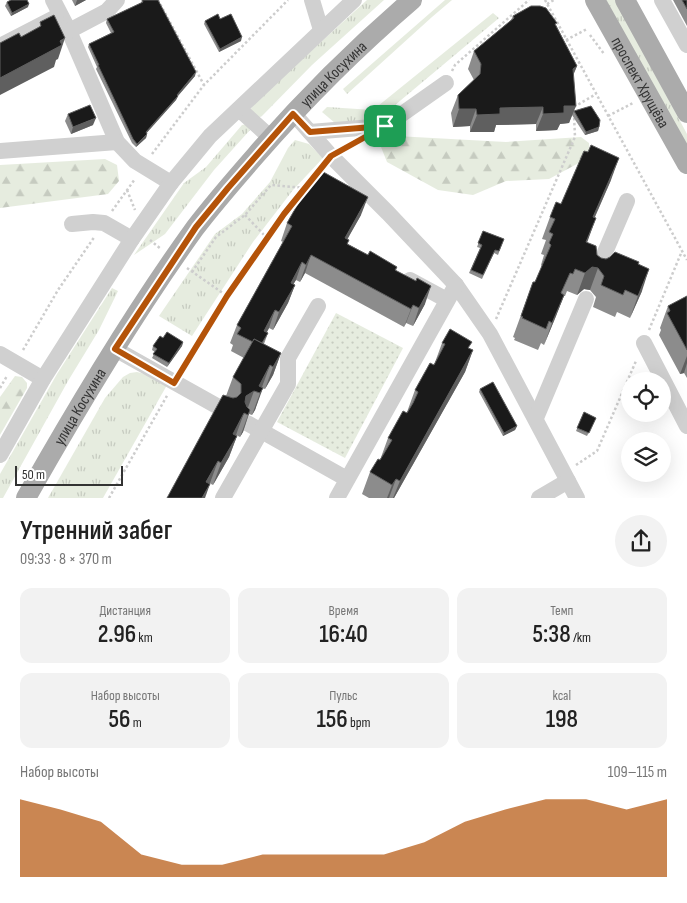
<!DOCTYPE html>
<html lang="ru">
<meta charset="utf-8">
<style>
:root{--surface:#fff;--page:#f2f2f2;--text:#222;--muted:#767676;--accent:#b45309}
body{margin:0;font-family:"Sofia Sans Condensed",sans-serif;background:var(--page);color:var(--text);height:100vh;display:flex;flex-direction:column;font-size:19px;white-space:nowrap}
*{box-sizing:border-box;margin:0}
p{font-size:16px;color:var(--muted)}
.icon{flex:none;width:28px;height:28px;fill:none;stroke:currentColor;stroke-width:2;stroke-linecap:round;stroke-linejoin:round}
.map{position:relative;height:498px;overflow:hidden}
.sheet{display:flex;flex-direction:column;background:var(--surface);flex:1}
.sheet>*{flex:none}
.buttons{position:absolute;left:621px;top:372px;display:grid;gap:10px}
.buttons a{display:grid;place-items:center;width:50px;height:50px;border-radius:50%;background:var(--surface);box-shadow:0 5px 20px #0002;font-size:25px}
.scale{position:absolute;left:15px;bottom:12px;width:108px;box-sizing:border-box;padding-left:5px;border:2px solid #333;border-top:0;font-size:14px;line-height:18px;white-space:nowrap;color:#333;-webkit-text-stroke:4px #fff;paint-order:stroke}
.pin{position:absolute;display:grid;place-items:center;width:42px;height:42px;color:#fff;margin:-21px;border-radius:10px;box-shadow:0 2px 8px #0006}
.round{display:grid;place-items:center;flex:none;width:52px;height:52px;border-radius:26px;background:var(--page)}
.overview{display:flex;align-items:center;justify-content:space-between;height:85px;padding:0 20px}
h1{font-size:28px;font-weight:600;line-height:38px}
.figures{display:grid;grid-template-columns:repeat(3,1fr);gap:8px;height:85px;padding:5px 20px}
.figures div{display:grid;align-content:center;border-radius:12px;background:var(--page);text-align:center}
.figures b{font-size:25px;font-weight:600}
.figures small{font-size:14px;font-weight:400}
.figures p{font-size:14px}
.chart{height:140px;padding:10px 20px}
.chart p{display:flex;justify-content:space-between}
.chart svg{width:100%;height:90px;margin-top:5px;fill:var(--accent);opacity:.7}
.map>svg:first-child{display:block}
.grass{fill:url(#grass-tufts)}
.forest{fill:url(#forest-firs)}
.park{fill:url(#park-dots)}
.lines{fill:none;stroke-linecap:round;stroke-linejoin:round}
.path{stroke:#cdcdcd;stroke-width:2.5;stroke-dasharray:2.5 2.5;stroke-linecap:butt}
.minor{stroke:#d0d0d0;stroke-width:16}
.major{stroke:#ababab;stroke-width:20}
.wall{fill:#8c8c8c}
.shaded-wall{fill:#5f5f5f}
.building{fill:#1a1a1a;stroke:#5f5f5f}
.route-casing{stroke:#fff;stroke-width:10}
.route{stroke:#b45309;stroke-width:6}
.labels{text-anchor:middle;stroke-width:5;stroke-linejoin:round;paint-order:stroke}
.street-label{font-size:16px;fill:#333;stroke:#fff}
</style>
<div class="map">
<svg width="687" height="498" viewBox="0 0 687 498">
<defs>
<pattern id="grass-tufts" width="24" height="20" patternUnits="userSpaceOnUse" patternTransform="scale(1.25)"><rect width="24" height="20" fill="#e6ecdf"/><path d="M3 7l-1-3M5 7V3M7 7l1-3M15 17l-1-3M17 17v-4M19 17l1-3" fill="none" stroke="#c6cbc0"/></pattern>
<pattern id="forest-firs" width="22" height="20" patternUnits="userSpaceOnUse" patternTransform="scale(1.25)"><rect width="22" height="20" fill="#e6ecdf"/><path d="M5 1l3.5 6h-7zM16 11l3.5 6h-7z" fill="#c6cbc0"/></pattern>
<pattern id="park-dots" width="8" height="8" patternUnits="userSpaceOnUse" patternTransform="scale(1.25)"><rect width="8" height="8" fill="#e6ecdf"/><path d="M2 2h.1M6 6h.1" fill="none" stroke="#c6cbc0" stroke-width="1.8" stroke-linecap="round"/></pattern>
</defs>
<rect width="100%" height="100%" fill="#fff"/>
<g class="grass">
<path d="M367,0H384L312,65L262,116L257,118L249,112L255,102Z"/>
<path d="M445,0H452L432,17L347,94L343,89Z"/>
<path d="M606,0H615L687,134V152Z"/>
<path d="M493,13L499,18L376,121L335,123L322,112L327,107L373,110Z"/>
<path d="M247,124L250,130L214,170L165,234L134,255L184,183L206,167L242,125Z"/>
<path d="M295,140L309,144L323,158L293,190L253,242L192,336L159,316L215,234L242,214L270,182L288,148Z"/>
<path d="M112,288L118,291L99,330L68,381L3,498H0V474L57,374Z"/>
<path d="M137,372L145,374L167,385L103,498H48L105,398L123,377L130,373Z"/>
</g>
<g class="forest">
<path d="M396,136L506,142L581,137L589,143L590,157L549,179L506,181L473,195L438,190L387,162L381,147Z"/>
<path d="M105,159L117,165L119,181L108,194L0,208V165Z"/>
<path d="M15,376L22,377L27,383V388L0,435V397Z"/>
</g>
<path class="park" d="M336,313L403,348L345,458L277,422Z"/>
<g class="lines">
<g class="path">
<path d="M158,0L204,85"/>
<path d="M545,0L687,260"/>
<path d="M547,4L554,0"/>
<path d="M590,35L604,54"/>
<path d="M566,40L587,29"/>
<path d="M452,71L455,65L529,0"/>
<path d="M574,107L596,94"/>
<path d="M608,116L633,103"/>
<path d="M152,154L204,85L288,0"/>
<path d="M127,190L135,210"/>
<path d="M112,211L135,179"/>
<path d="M245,215L267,238"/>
<path d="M150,240L161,249"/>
<path d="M187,268L227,296"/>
<path d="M192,272L216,237L245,215L271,185L305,188"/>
<path d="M496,319L575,137L574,115"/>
<path d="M649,330L682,251"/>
<path d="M23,350L58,290L95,236"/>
<path d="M182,370C222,304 263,239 313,179"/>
<path d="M0,388L7,376"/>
<path d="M576,465L597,451L636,361"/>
<path d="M109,498L168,394"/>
</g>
<g class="minor">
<path d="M53,0L69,31L117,142L135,161L171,183"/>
<path d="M312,0L321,30"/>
<path d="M662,0L687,45"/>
<path d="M69,31L107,11L117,0"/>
<path d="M0,46L56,17"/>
<path d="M239,109L271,138"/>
<path d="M293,113L331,156L388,213L456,285L490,334L577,498"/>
<path d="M310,132L385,126L446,83"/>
<path d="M0,151L117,142"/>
<path d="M72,224L93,222L104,223L132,239"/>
<path d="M597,271L627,201"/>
<path d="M410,280L447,300"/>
<path d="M644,343L687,426"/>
<path d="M115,349L224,410"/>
<path d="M0,354L43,379"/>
<path d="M536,418L586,299"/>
<path d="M247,423L347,479"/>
<path d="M0,455L43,379L132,239L171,183L210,136L354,0"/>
<path d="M223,498L288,384V358L318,306"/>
<path d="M337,498L456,285"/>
<path d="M539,498L568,481"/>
</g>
<g class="major">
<path id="s1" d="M595,0L687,164"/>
<path d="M625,0L687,113"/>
<path id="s2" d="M26,498C78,406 133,314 195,228C214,203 235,179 256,155C304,100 356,48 412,0"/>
</g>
</g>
<g class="wall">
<path d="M72,0H86L75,6Z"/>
<path d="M142,0L195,76L178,96L176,100L146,133L147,134L146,138L136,147L132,143L96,69L97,67L88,47L89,44L111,33L106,23L107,19L141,3Z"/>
<path d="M673,0H687V26Z"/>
<path d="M7,2L28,7L11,16L5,6Z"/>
<path d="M513,16L556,25L577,66L573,75L574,111L599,127L598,131L585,135L572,115L569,123L560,124L557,130L536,131V124L496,125L494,132H470V126L453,127L451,113L458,95L474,80L468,69L474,51L511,20Z"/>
<path d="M220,19L241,41L219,52L204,24L205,21Z"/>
<path d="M68,114L93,125L71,134L65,121Z"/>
<path d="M611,180L595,217L587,242L597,255L601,258L638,264L642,291L630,318L617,312L615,317L593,307L596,297L590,290L584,289L577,295L567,291L565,296H564L556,316L544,345L541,343L538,350L514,340L515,338L513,337L533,282H535L542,266L541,265L544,255L541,254L546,240L542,239L550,217L561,204Z"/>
<path d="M361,215L347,239L348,244L368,255L397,267L396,271L425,304L413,326L406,323L404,327L305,273L300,282L296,280L293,284L295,285L288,303L273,330L269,328L267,332L268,333L264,344L281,353L273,375L265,389L262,388L255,410L252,415L249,414L243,432L240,437L236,435L237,436L229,457L213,485L209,483L226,396L233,377L244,358L231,351L233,345L230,343L237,325L283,242L281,241L287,223Z"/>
<path d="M483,231L504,239L498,255L494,253L482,279L469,273L480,248L477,247Z"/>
<path d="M687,296V378L684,373L680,374L659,335L661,330L660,328L668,306Z"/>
<path d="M163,338L183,342L182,346L167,367L152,358L155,352L152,350L153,346Z"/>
<path d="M442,343L469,348L473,350L465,372L394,498H369L362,494L370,472L381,460H380L388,438L407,412L415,390L434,365Z"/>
<path d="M480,389L517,426L515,430L503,436L479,392Z"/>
<path d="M584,412L596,418L587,436L576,431Z"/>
</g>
<g class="shaded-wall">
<path d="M77,0H86L75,6Z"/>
<path d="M29,4L28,7L11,16L12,13Z"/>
<path d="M242,37L241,41L219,52L220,49Z"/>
<path d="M65,38L58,59L56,60L54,67L0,95V78Z"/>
<path d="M577,66L570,83L573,69Z"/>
<path d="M196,72L195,76L176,98L177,95Z"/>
<path d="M178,96L176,100L144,136L146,132Z"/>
<path d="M564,106H576L569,123L560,124L557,130L536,131L543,114Z"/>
<path d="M543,107L536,124L496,125L494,132H470L477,115L500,108Z"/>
<path d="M459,109H476L470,126L453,127Z"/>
<path d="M96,118L93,125L71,134L73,127Z"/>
<path d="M599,127L598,131L585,135L586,132Z"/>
<path d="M147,134L146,138L136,147L137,144Z"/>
<path d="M619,158L611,180L585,239L593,217Z"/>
<path d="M368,197L361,215L338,256L345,238Z"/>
<path d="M596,218L588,240L578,264L586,242Z"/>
<path d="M311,255L305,273L300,282L306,265Z"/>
<path d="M302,262L296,280L284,300L291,283Z"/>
<path d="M592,267L598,268L590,290L584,289L577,295L585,273Z"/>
<path d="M649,269L642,291L630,318L638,296Z"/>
<path d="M295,285L288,303L273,330L279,312Z"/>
<path d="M431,286L425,304L413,326L419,308Z"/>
<path d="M564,295L556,316L544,345L552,323Z"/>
<path d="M413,305L406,323L404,327L411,309Z"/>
<path d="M275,310L269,328L259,346L264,331Z"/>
<path d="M183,342L182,346L167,367L169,363Z"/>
<path d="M473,350L465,372L394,498H393L400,481Z"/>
<path d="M281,353L273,375L265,389L273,367Z"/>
<path d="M687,356V363L684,373L680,374Z"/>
<path d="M270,365L262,387L259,393V386Z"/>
<path d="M263,388L255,410L252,415L260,393Z"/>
<path d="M254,391L246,413H244L236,435L225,456L246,396Z"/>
<path d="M250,410L243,432L240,437L248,415Z"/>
<path d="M517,426L515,430L503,436L504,433Z"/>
<path d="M237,436L229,457L213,485L221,463Z"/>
<path d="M218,461L210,483L201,498L206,482Z"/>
<path d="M396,479L389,498H387L392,485Z"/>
<path d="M210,484L205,498H202Z"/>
</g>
<g class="building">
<path d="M11,0H27L29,4L12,13L7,2Z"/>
<path d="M142,0H158L196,72L177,95L178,96L146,132L147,134L137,144L133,139L98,65H99L89,44L114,32L107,19L143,2Z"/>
<path d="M682,0H687V9Z"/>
<path d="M531,6H540L546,8L557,23L555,24L577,66L573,69L576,106H564V113L543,114V107L500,108V114L477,115L476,109H459L458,95L480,74L481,64L474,51L514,18L513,16Z"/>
<path d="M218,14L220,19L231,14L242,37L220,49L205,21Z"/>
<path d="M54,15L65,38L60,41L62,45L0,78V43L19,33L21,37L41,26L40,22Z"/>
<path d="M90,105L96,118L73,127L68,114Z"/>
<path d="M591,106L600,120L599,127L586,132L574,111Z"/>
<path d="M591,145L619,158L593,217L596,218L586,242L596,246L597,255L601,258L606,259L610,257L615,252L639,262L638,264L649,269L638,296L625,290L623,295L601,285L604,276L598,268L592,267L585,273L575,269L573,274L570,273L561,293L564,295L552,323L549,321L546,329L522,318L523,317L521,316L533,282H535L551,245L549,243L553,234L549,232L555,219L550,217L556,202L561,204L584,151L588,152Z"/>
<path d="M318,169L368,197L345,238L349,240L347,244L368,255L370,251L397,267L395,270L416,281L417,278L431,286L419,308L413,305L411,309L311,255L306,265L302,262L291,283L295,285L279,312L275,310L264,331L268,333L262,343L254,339L253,342L237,334L241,328L237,325L292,226L287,223Z"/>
<path d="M483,231L504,239L499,251L495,250L483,275L471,270L482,245L478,243Z"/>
<path d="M687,296V350L667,313L670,311L668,306Z"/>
<path d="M450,329L472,342L468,348L473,350L400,481L396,479L392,485L370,472L378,459L380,460L392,440L388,438L403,411L407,413L413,403L418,392L415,390L430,363L434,365L445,344L442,343Z"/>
<path d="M167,332L183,342L169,363L153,354L157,349L153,346L160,336L163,338Z"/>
<path d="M254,339L281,353L273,367L270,365L259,386L263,388L260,393L254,391L246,396L245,402L247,407L250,410L248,415L244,413L233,434L237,436L221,463L218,461L206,482L210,484L202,498H167L223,395L233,398L237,397L241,393V384L233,377Z"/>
<path d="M493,382L517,426L504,433L480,389Z"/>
<path d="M584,412L596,418L589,433L577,428Z"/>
</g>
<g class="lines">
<g class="route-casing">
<path id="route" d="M293,114L310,132L385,126L331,156L284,214L227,296L174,383L115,349L196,227L228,188Z"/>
</g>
<use href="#route" class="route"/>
</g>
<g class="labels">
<g class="street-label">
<text dy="6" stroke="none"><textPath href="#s2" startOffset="526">улица Косухина</textPath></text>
<text dy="6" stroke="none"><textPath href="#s1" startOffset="94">проспект Хрущёва</textPath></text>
<text dy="6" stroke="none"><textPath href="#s2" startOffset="106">улица Косухина</textPath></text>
</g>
</g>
</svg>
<div class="buttons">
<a><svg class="icon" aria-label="locate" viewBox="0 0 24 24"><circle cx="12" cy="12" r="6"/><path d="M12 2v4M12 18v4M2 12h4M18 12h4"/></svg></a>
<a><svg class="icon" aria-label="layers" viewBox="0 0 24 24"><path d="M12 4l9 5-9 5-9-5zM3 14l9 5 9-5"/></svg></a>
</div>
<div class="scale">50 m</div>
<div class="pin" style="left:385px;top:126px;background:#1e9e55"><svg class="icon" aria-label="arrive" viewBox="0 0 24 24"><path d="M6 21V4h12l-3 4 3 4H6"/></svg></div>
</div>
<section class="sheet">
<div class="overview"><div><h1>Утренний забег</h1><p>09:33 · 8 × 370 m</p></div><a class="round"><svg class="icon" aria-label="share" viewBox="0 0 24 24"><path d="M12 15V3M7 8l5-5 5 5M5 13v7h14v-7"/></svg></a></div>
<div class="figures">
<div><p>Дистанция</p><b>2.96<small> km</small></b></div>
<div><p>Время</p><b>16:40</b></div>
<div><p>Темп</p><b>5:38<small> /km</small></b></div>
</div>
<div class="figures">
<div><p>Набор высоты</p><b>56<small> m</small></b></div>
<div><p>Пульс</p><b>156<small> bpm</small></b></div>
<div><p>kcal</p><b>198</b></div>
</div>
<div class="chart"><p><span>Набор высоты</span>109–115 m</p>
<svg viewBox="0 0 160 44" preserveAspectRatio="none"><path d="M0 44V6L10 11L20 17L30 33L40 38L50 38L60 33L70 33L80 33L90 33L100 27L110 17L120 11L130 6L140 6L150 11L160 6V44z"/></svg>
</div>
</section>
